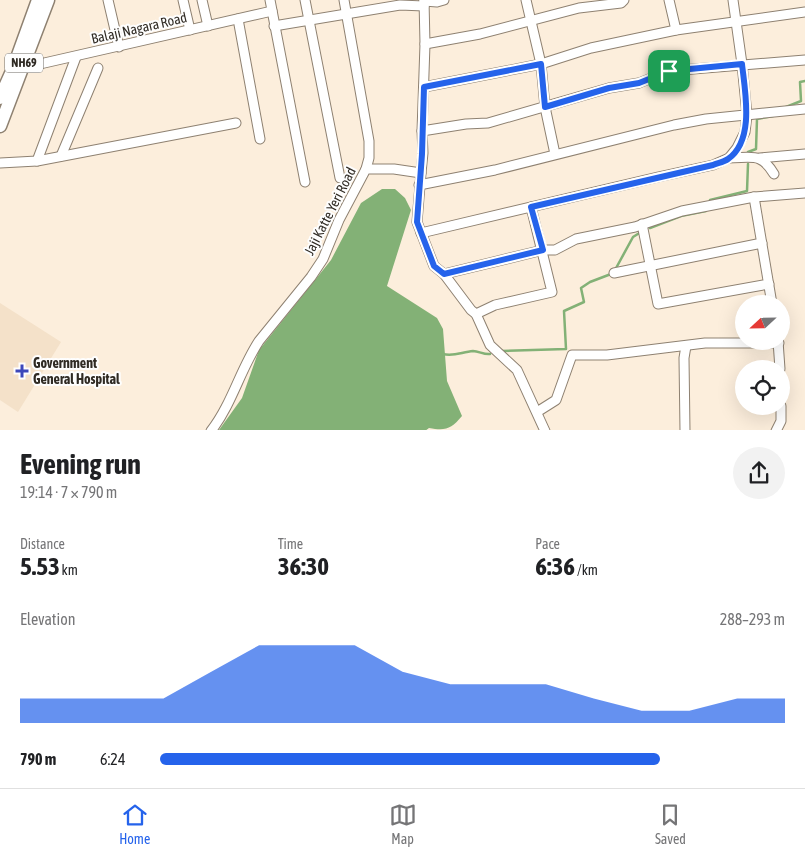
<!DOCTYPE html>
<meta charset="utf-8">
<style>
:root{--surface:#fff;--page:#f2f2f2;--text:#202124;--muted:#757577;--line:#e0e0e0;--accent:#2563eb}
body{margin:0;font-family:"Asap Condensed",sans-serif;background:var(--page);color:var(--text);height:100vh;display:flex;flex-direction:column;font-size:19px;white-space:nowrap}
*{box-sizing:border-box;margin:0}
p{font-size:16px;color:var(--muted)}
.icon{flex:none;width:28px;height:28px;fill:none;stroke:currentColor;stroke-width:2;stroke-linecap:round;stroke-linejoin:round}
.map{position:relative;height:430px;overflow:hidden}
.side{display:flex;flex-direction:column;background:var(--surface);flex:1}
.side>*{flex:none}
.needle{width:32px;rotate:248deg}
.controls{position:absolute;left:735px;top:295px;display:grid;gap:10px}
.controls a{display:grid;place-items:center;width:55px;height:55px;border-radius:50%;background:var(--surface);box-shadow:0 5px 20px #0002;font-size:25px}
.pin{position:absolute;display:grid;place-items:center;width:42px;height:42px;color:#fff;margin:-21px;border-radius:10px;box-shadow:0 2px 8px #0006}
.round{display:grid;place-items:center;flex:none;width:52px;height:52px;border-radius:26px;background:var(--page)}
.head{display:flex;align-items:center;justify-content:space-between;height:85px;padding:0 20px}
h1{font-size:28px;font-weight:700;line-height:38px}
.figures{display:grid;grid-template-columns:repeat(3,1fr);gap:8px;height:85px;padding:5px 20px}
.figures div{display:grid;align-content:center}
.figures b{font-size:25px;font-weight:700}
.figures small{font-size:14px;font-weight:400}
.figures p{font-size:14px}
.chart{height:140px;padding:10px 20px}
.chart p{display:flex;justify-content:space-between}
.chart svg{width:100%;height:90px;margin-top:5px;fill:var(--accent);opacity:.7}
ul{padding:0 20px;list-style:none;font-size:16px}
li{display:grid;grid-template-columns:80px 60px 1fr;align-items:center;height:38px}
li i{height:12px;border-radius:6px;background:var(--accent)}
.tab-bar{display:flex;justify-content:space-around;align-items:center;height:70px;border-top:1px solid var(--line);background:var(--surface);font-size:14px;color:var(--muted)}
.tab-bar a{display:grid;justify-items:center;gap:2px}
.tab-bar .on{color:var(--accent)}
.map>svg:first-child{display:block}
.built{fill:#f4e1c9}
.water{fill:#83b176}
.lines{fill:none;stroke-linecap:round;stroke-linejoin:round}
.stream{stroke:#83b176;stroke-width:2.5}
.minor-casing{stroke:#8e8171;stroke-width:11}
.highway-casing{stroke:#8e8171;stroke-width:15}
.minor{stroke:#fff;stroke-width:9}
.highway{stroke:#fff;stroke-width:12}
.route-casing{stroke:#fff;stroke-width:10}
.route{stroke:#2563eb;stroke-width:6}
.poi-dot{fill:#3c47ba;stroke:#fefefe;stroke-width:2}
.labels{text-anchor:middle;stroke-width:4;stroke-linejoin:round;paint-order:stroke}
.shield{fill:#fefefe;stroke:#6e6a65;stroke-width:1}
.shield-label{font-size:12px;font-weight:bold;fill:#302b24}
.street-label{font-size:14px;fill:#302b24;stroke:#fefefe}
.poi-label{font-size:14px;font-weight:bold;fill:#302b24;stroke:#fefefe;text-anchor:start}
</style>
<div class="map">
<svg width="805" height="431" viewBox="0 0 805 431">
<rect width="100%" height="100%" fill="#fceedc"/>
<path class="built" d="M0,303L61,342L18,412L0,400Z"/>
<path class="water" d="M382,189H395L405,198L411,210L387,286L437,318L443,329L447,381L462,416C451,429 446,431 429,428L425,431L219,430L242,398L259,350L331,260L361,203Z"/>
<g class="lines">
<g class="stream">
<path d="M786,107L801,101L800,82L805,81"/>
<path d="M748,152L756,149L757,119L773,116"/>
<path d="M710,200L747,191L748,164"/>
<path d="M650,228L681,216L706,211"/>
<path d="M615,270L633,237L641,232"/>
<path d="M502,351L566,349L564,311L584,302L581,288L590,282L611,274"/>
<path d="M443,354C453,357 462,352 473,351C479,351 484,355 490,354"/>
</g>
<g class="minor-casing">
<g id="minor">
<path d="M108,0L119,47"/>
<path d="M183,0L190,30"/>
<path d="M202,0L208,26"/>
<path d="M270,0L305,182"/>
<path d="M305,0L340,178"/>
<path d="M344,0L369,141V158L366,169"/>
<path d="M526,0L541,64L545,107L555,154"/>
<path d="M669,0L676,30"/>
<path d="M424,1L437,2L444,0"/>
<path d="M238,19L260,139"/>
<path d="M274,26L400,5L424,6"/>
<path d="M425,44L480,34L579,8L621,3L624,0"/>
<path d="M18,69L272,11"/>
<path d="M424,87L541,64L591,48L676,30L805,12"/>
<path d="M422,131L466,124L488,123L609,88L639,83L669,71L805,60"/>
<path d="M61,156L98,68"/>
<path d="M729,158C752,158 761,152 774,174"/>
<path d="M760,158L805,154"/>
<path d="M37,161L76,57"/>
<path d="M0,163L37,161L236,123"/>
<path d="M421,173L417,222L434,266L444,274L543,250H555L576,239L635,227L682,211L754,197L805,193"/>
<path d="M419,185L495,170L674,125L706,119L805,109"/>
<path d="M754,197L772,304"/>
<path d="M642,224L658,304L769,284"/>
<path d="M421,233L658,177L713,165L729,158L737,148L745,132L747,115L742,64L733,0"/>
<path d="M614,273L762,243"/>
<path d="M444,274L471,310L476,314L490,345L517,370L545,431"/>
<path d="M476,314L495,305L552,292L531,207"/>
<path d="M778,341L780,369"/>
<path d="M537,412L556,400L572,355H607L705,343H779"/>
<path d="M211,431C232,404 240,370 259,341L311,277L323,259L339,220L366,169H394L421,173L423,153L422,131L425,44L424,0"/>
<path d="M685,431L684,358L686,346"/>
<path d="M776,431L781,421V406"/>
</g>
</g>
<g class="highway-casing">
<g id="highway">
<path d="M0,98L13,69L38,0"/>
<path d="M0,126L48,0"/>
</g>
</g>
<use href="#minor" class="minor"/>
<use href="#highway" class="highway"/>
</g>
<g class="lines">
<g class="route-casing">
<path id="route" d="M541,64L545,107L609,88L639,83L669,71L742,64C745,92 755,140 728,159C724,162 718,163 713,165L531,207L543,250L444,274L434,266L417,222L422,154L424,87Z"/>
</g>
<use href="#route" class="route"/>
</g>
<path class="poi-dot" d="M19.5 363.5h5v5h5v5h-5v5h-5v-5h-5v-5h5z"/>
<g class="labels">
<rect class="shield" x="5" y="53.5" width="38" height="19" rx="4"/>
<g class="shield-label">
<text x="24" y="67">NH69</text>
</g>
<g class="street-label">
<text transform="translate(139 28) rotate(-13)" y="5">Balaji Nagara Road</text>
<text transform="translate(330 211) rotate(-63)" y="5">Jaji Katte Yeri Road</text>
</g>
<g class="poi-label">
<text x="33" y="368">Government<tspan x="33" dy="16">General Hospital</tspan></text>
</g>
</g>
</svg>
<div class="controls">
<a><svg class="needle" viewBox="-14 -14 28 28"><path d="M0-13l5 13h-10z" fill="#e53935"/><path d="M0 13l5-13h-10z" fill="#757577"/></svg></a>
<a><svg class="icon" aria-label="locate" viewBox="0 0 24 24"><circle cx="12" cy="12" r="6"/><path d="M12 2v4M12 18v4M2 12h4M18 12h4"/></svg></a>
</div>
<div class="pin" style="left:669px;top:71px;background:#1e9e55"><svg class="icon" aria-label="arrive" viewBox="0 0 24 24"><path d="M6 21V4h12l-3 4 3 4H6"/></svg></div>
</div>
<section class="side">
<div class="head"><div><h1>Evening run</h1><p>19:14 · 7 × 790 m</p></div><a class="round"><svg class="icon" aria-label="share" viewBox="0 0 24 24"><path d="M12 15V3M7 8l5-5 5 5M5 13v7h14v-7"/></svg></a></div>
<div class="figures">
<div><p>Distance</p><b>5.53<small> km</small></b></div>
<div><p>Time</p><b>36:30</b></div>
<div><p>Pace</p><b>6:36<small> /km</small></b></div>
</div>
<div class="chart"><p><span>Elevation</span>288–293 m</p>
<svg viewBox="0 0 160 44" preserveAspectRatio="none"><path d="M0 44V32L10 32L20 32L30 32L40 19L50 6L60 6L70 6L80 19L90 25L100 25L110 25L120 32L130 38L140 38L150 32L160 32V44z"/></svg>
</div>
<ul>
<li><b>790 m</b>6:24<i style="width:80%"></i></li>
</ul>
</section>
<nav class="tab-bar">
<a class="on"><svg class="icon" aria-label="home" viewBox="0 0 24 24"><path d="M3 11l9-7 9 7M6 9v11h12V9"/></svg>Home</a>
<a><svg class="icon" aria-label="map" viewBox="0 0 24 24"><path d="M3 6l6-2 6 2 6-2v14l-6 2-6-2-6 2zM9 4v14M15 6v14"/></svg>Map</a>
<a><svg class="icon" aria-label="saved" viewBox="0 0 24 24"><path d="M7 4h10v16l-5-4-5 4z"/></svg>Saved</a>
</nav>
